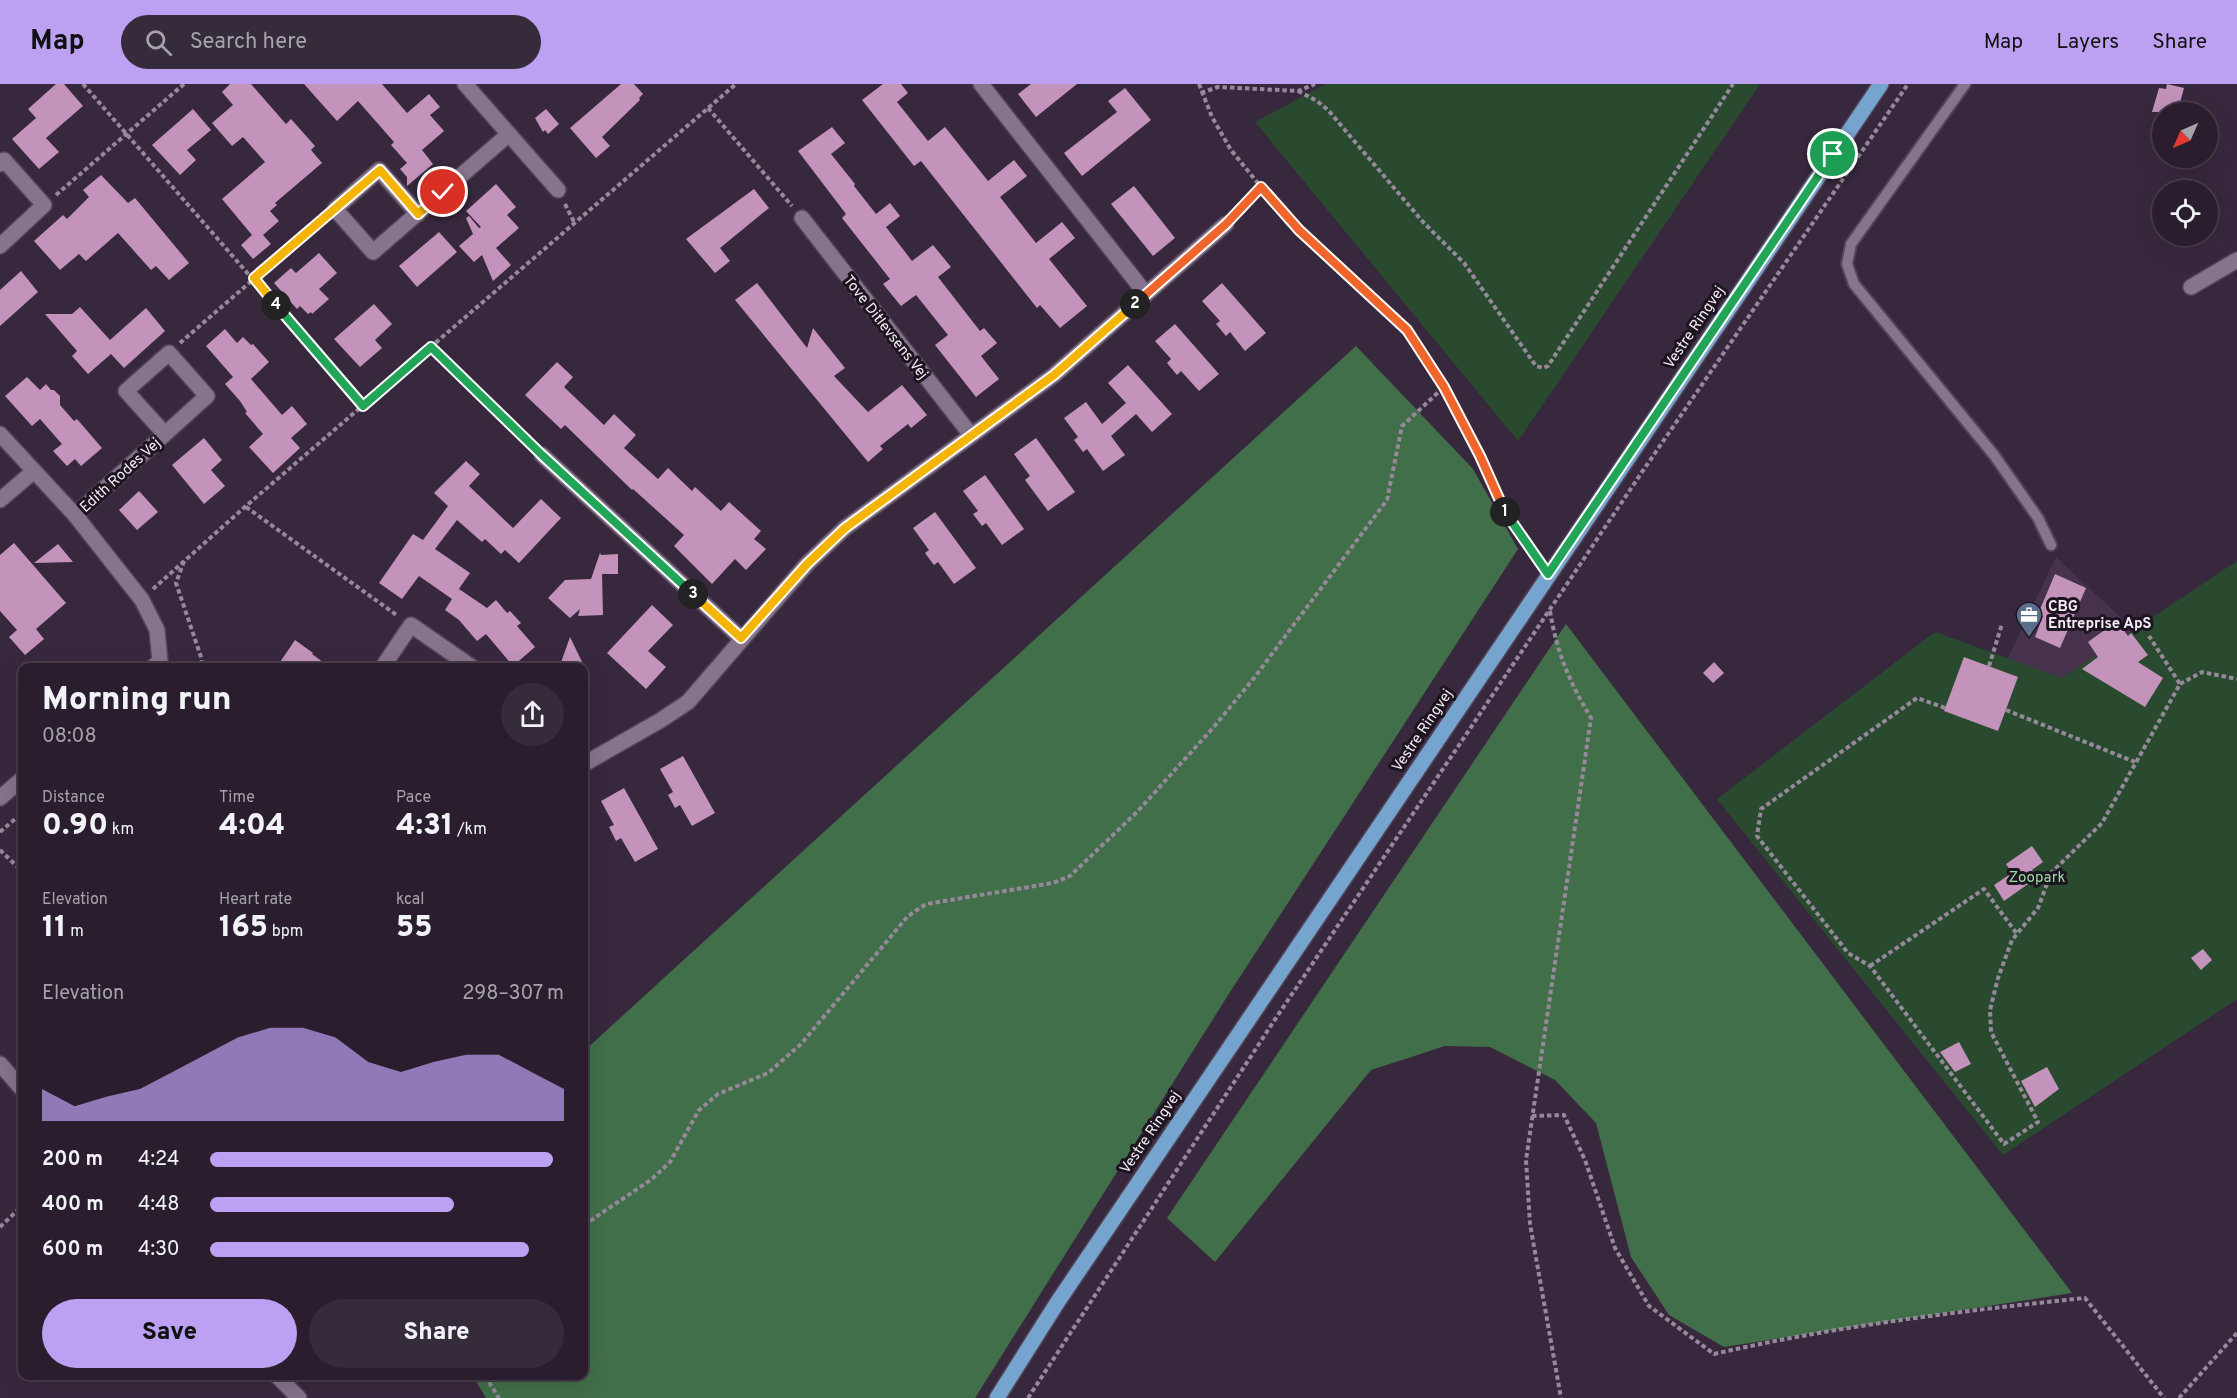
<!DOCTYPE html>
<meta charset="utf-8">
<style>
:root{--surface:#2a1e2e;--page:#362b3a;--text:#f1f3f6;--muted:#a5a2aa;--line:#463c4a;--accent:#bca0f2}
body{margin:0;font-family:Overpass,sans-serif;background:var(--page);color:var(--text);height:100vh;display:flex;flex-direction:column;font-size:22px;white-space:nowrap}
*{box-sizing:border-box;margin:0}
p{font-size:20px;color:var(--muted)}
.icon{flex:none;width:33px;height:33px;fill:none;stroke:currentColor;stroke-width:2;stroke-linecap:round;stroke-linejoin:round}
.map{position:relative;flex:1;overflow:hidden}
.panel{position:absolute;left:18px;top:579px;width:570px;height:717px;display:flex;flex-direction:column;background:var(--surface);border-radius:12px;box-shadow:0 6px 24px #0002,0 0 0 2px var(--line)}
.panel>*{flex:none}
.needle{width:39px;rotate:225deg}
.controls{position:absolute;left:2152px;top:18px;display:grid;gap:12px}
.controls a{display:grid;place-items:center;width:66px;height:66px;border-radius:50%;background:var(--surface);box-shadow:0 6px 24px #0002,0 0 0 2px var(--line);font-size:30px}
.pin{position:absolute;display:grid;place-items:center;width:51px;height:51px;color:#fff;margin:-26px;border:3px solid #fff;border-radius:50%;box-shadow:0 2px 6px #0007}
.km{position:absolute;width:30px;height:30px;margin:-15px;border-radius:50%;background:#222;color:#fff;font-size:16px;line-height:30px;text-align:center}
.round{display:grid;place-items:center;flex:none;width:63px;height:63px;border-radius:32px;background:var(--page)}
.head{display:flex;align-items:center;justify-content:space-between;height:102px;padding:0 24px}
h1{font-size:33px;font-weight:800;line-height:45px}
.metrics{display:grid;grid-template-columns:repeat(3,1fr);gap:9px;height:102px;padding:6px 24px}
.metrics div{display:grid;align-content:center}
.metrics b{font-size:30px;font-weight:800}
.metrics small{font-size:16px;font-weight:400}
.metrics p{font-size:16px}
.chart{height:168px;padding:12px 24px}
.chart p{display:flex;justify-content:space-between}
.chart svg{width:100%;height:108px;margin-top:6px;fill:var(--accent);opacity:.7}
.button{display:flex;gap:12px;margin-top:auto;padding:12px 24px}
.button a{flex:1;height:69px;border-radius:36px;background:var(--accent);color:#111;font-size:24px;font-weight:800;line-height:69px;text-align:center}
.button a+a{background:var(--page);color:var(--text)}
ul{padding:0 24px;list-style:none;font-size:20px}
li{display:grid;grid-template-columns:96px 72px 1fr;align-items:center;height:45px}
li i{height:15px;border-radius:8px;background:var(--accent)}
header{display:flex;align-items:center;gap:36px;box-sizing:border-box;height:84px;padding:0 30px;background:var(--accent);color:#111}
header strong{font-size:28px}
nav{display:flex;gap:33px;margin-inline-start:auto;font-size:21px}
.search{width:420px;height:54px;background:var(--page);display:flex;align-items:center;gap:15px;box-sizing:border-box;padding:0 21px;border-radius:33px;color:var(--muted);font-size:22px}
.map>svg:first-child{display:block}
.built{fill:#46324c}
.green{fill:#2a4a2f}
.forest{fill:#416f49}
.building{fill:#c393bb}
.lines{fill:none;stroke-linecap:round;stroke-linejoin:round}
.lane-casing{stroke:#524457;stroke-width:14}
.street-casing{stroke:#524457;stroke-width:18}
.primary-casing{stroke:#524457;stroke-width:18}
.path{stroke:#96899b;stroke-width:4;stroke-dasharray:4.5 3;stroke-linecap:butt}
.lane{stroke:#86738c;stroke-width:10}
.street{stroke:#86738c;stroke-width:15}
.primary{stroke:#75a4cf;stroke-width:15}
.split-1-casing{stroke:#fff;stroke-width:12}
.split-2-casing{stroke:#fff;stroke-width:12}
.split-3-casing{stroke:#fff;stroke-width:12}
.split-4-casing{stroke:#fff;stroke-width:12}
.split-5-casing{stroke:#fff;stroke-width:12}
.split-1{stroke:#22a559;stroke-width:8}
.split-2{stroke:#f0652b;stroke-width:8}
.split-3{stroke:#f5b400;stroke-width:8}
.split-4{stroke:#22a559;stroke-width:8}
.split-5{stroke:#f5b400;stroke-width:8}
.labels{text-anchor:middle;stroke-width:6;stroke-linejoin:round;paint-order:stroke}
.street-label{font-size:15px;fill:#f4eaf8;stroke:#1c141e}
.poi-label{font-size:15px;font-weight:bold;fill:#f4eaf8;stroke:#1c141e;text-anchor:start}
.park-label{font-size:15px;fill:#99dfa4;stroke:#1c141e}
</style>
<header>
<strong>Map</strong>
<div class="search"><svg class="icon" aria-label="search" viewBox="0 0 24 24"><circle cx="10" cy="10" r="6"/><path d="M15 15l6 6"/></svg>Search here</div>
<nav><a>Map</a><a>Layers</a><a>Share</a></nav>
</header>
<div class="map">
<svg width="2237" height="1314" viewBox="0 0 2237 1314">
<rect width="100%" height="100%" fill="#38283e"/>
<path class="built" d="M2056,473L2134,546L2062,594L2007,576Z"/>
<g class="green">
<path d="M1326,0H1760L1518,357L1255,38Z"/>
<path d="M2237,477V915L2003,1071L1717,715L1935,548L2062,594Z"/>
</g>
<g class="forest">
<path d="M1356,262L1473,385L1518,465L1230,908L975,1314H486L473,1292H584V967Z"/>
<path d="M1566,540L2072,1209L1724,1263L1669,1231L1631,1173L1596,1039L1555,996L1490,963L1445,962L1371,986L1215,1178L1167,1134Z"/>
</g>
<g class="building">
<path d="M56,0H64L83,22L46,54L59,68L39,85L12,55L36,34L28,25Z"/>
<path d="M230,0H251L286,40L291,35L315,62L311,66L322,79L275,119L277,121L270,127L279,137L263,151L271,160L253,175L241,161L252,151L222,115L265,78L243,53L232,62L212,39L233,21L222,8Z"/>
<path d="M304,0H382L407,29L429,10L440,23L430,31L444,47L422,66L433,80L407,102V93L400,85L407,79L391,61L394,58L358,17L337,37Z"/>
<path d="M621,0H634L643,10L639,14L640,16L602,53L610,62L596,74L570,44Z"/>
<path d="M883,0H901L908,9L897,18L928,57L945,43L988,97L1014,76L1027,92L1000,113L1036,159L1062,138L1075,154L1049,175L1087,222L1060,244L1040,221L1037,224L921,77L914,82L862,16Z"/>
<path d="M1031,0H1077L1036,33L1018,10Z"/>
<path d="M2167,0L2184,4L2180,19L2173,18L2170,28H2152L2159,4L2166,5Z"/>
<path d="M1125,4L1151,36L1082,92L1064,69L1117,28L1108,17Z"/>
<path d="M193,25L211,46L187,66L196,76L180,91L152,61Z"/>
<path d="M546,25L559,40L548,50L545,46L543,48L535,34Z"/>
<path d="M832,43L845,59L831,70L855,100L854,102L876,130L890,119L900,132L886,143L912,177L933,161L951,183L938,193L980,247L984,244L997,259L981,272L999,295L976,313L935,261L948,251L916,211L901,222L883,200L890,195L842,134L846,130L798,67Z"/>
<path d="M101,91L128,119L135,114L189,179L169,196L156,182L151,186L118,149L86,177L79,170L60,186L34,157L63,131L67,135L89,113L83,106Z"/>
<path d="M496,100L516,123L507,131L519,144L496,164L511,181L493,197L482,171L474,178L459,162L473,150L466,134L469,132L479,144L481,143L466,127Z"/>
<path d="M1134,102L1175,154L1153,172L1111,120Z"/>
<path d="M754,105L769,124L720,164L730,177L715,189L686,155Z"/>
<path d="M439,148L457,168L417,203L399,182Z"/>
<path d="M319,169L337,189L319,205L329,215L312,230L311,228L308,230L300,222L297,225L274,199L291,184L296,189Z"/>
<path d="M21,187L38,208L0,242V206Z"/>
<path d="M757,199L807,264L813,244L845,284L834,292L868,328L902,301L927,331L911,344L908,340L880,362L883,365L868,378L735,216Z"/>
<path d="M1222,199L1266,249L1245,267L1230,248L1226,252L1216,240L1220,237L1202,217Z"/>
<path d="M374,220L392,240L375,256L382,264L360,283L334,255Z"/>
<path d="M80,223L110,256L146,224L165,247L124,284L111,270L88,290L72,272L77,267L45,230H72Z"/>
<path d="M1175,240L1219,290L1199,307L1181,287L1177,291L1167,279L1171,275L1155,257Z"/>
<path d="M225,245L237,259L243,253L251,261L253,260L269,278L251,295L282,331L292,322L307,340L291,354L300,364L273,389L249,363L263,350L245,329L247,328L240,317L225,300L233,293L206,262Z"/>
<path d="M557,278L573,293L564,303L604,341L614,330L636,351L624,364L658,395L668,384L692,407L695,403L721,427L729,418L761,447L754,455L766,465L746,486L735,475L712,500L674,462L684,451L633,405L632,406L565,341L561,345L525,311Z"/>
<path d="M1128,281L1172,330L1152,348L1136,330L1111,352L1125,371L1103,387L1087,365L1083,368L1074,356L1078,353L1064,334L1086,318L1102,340L1126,319L1108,299Z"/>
<path d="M27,293L40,306L46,300L51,306H54L60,312V321L74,337L77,335L102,364L81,382L75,375L67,382L53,367L62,360L40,335L32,342L5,312Z"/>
<path d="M204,354L222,376L211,386L225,402L204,420L172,381Z"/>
<path d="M1036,354L1075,408L1048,427L1025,396L1030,392L1014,370Z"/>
<path d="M466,377L480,390L469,402L513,444L541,415L561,434L519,479L505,466L501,470L485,455L482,458L457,436L435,465L470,489L456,509L459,505L487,524L496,516L507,529L510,527L521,539L517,542L535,563L513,582L486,550L477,557L459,536L445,526L452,515L419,492L402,515L379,499L413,450L423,456L448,422L434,409Z"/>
<path d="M985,391L1024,445L1002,461L986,439L982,442L973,430L978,427L963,407Z"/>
<path d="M139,407L158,428L137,446L119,426Z"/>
<path d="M935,428L976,484L954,500L938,478L934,481L925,469L929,466L913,444Z"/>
<path d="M14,459L66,519L36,545L44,555L25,571L9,553L17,546L0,527V471Z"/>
<path d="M58,460L73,478L34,479Z"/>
<path d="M600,469L601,471L618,470V490H602L603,531L578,532L580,525L570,534L548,514L565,496L591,495Z"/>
<path d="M2055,490L2086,504L2060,564L2035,553L2043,532L2038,530Z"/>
<path d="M652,521L673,541L648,567L666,583L646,605L607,569Z"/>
<path d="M2117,537L2128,552L2131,549L2148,571L2138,578L2163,594L2145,623L2082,585L2098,573L2088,558Z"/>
<path d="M570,553L585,584H559Z"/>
<path d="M295,556L313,569L312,570L331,584H276Z"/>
<path d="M1964,573L2018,593L1998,647L1944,627Z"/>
<path d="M1714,578L1724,589L1713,599L1703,589Z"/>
<path d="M683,672L715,729L692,742L680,721L675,724L668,711L673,708L660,685Z"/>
<path d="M624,704L658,765L635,778L621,754L616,757L609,743L614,741L601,717Z"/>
<path d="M2032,762L2043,778L2032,786L2035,791L2030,795L2031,798L2004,817L1994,801L2012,789L2006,780Z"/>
<path d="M2203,865L2212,876L2201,886L2191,874Z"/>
<path d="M1959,958L1971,980L1955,988L1940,968Z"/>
<path d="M2047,983L2059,1005L2035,1023L2021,997Z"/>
</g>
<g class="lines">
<g class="lane-casing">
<path id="lane" d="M1965,0L1851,160L1847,180L1854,200L1994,371L2038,434L2051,461"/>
</g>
<g class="street-casing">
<g id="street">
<path d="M465,0L558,106"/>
<path d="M981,0L1146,210"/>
<path d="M0,80L4,76L44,121L0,162"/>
<path d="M418,130L379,86L335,125L373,168L509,50"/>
<path d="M802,134L971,351"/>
<path d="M2191,203L2237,176"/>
<path d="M0,350L75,431L142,516L157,546L160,577L152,584"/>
<path d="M542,371L741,554"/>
<path d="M0,416L34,387"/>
<path d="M75,431L165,350L126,307L169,269L207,312L165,350"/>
<path d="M382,584L411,541L473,584"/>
<path d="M584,680L661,636L688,618L807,480L845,444L1054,291L1226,140"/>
<path d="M0,714L22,695"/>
<path d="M0,980L22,1005"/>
<path d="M277,1292L299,1314"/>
</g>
</g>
<g class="primary-casing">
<path id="primary" d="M997,1314L1057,1219L1881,0"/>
</g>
<g class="path">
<path d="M83,0L363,322"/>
<path d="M1199,0L1212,33L1231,66L1261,103L1299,146L1407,246L1444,303L1481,372L1506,432L1539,478"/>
<path d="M1298,7L1317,17L1328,26L1423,138L1464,179L1536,282L1543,284L1548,282L1733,0"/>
<path d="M1201,9L1218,3L1298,7L1315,0"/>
<path d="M708,24L792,122"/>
<path d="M56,111L184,0"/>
<path d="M565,120L575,140"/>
<path d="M1237,129L1261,103"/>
<path d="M180,259L324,134"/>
<path d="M431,263L532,360"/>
<path d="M246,423L398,532"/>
<path d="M184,477L176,499L202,576L201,584"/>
<path d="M153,505L246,422L736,0"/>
<path d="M1550,527C1557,569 1569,597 1591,634L1526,1076L1530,1140L1561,1314"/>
<path d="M1989,582L2002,540"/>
<path d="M2180,600L2202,588L2237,595"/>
<path d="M1945,624L1917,614L1761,725L1757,752L1848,869L1870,882L2004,1060L2038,1038L1991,948L1990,926L1998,894L2012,856L2038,824L2051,789L2102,739L2180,600L2149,552"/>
<path d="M2006,626L2135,678"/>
<path d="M0,748L22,729"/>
<path d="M0,766L22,787"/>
<path d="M1870,882L1984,805L2017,850"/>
<path d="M1532,1032L1564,1031L1585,1076L1615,1164L1649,1222L1714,1270C1836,1242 1960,1227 2085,1214L2164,1314"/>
<path d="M584,1141L652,1095L670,1078L699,1026L718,1010L768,989L801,960L908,832L926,820L1053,799L1070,792L1137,728L1212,645L1254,594L1387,416L1402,342L1444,303"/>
<path d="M0,1143L22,1122"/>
<path d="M485,1292L499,1314"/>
<path d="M1028,1314L1272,940L1640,391L1908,0"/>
<path d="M2179,1314L2237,1249"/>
</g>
<use href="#lane" class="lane"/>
<use href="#street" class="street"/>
<use href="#primary" class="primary"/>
</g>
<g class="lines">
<g class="split-1-casing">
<path id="split-1" d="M1505,428L1548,490L1833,70"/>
</g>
<g class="split-2-casing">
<path id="split-2" d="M1135,220L1226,140L1261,103L1299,146L1407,246L1444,303L1480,372L1505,428"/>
</g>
<g class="split-3-casing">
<path id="split-3" d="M693,510L741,554L807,480L845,444L1054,291L1135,220"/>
</g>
<g class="split-4-casing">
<path id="split-4" d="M276,221L363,322L431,263L542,371L693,510"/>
</g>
<g class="split-5-casing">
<path id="split-5" d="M276,221L254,194L380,86L418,130L443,108"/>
</g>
<use href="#split-1" class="split-1"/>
<use href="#split-2" class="split-2"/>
<use href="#split-3" class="split-3"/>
<use href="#split-4" class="split-4"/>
<use href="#split-5" class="split-5"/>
</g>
<defs>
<g id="office-pin" transform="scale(1.35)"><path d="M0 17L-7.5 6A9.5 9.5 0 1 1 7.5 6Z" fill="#5c6f8a" stroke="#1c141e"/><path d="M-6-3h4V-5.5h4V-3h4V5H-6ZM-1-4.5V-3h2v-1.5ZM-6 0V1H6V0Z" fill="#fff"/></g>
</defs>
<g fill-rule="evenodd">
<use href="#office-pin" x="2029" y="531"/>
</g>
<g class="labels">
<g class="street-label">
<text transform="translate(886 243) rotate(52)" y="5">Tove Ditlevsens Vej</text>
<text transform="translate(1694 243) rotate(-56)" y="5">Vestre Ringvej</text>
<text transform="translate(120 391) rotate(-42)" y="5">Edith Rodes Vej</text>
<text transform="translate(1422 646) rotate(-56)" y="5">Vestre Ringvej</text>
<text transform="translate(1150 1048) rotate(-56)" y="5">Vestre Ringvej</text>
</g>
<g class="poi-label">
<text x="2048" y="527">CBG<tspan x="2048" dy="17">Entreprise ApS</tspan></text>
</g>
<g class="park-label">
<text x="2037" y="798">Zoopark</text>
</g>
</g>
</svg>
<div class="controls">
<a><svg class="needle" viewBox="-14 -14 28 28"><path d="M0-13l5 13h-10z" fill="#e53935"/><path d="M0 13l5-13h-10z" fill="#a5a2aa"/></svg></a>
<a><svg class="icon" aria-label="locate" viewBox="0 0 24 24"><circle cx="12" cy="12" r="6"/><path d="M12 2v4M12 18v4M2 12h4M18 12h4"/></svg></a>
</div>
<div class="pin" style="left:1833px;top:70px;background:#1e9e55"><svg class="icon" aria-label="arrive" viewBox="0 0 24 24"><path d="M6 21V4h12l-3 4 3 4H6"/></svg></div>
<div class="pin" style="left:443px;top:108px;background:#d93025"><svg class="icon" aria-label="check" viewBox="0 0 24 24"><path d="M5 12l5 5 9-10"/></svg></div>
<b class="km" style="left:1505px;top:428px">1</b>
<b class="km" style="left:1135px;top:220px">2</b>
<b class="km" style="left:693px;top:510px">3</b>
<b class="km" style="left:276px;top:221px">4</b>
<section class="panel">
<div class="head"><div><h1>Morning run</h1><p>08:08</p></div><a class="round"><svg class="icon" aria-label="share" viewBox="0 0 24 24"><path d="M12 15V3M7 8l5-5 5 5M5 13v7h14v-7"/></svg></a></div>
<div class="metrics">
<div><p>Distance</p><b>0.90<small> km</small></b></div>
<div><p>Time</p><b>4:04</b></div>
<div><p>Pace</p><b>4:31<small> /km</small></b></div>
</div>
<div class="metrics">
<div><p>Elevation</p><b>11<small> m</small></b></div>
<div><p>Heart rate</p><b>165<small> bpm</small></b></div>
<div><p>kcal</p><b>55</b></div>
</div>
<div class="chart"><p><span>Elevation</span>298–307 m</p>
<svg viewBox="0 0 160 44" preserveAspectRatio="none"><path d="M0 44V31L10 38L20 34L30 31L40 24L50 17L60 10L70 6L80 6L90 10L100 20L110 24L120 20L130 17L140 17L150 24L160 31V44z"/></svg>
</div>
<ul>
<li><b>200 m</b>4:24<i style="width:97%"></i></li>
<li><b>400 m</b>4:48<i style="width:69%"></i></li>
<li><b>600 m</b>4:30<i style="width:90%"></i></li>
</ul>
<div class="button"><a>Save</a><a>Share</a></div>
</section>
</div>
